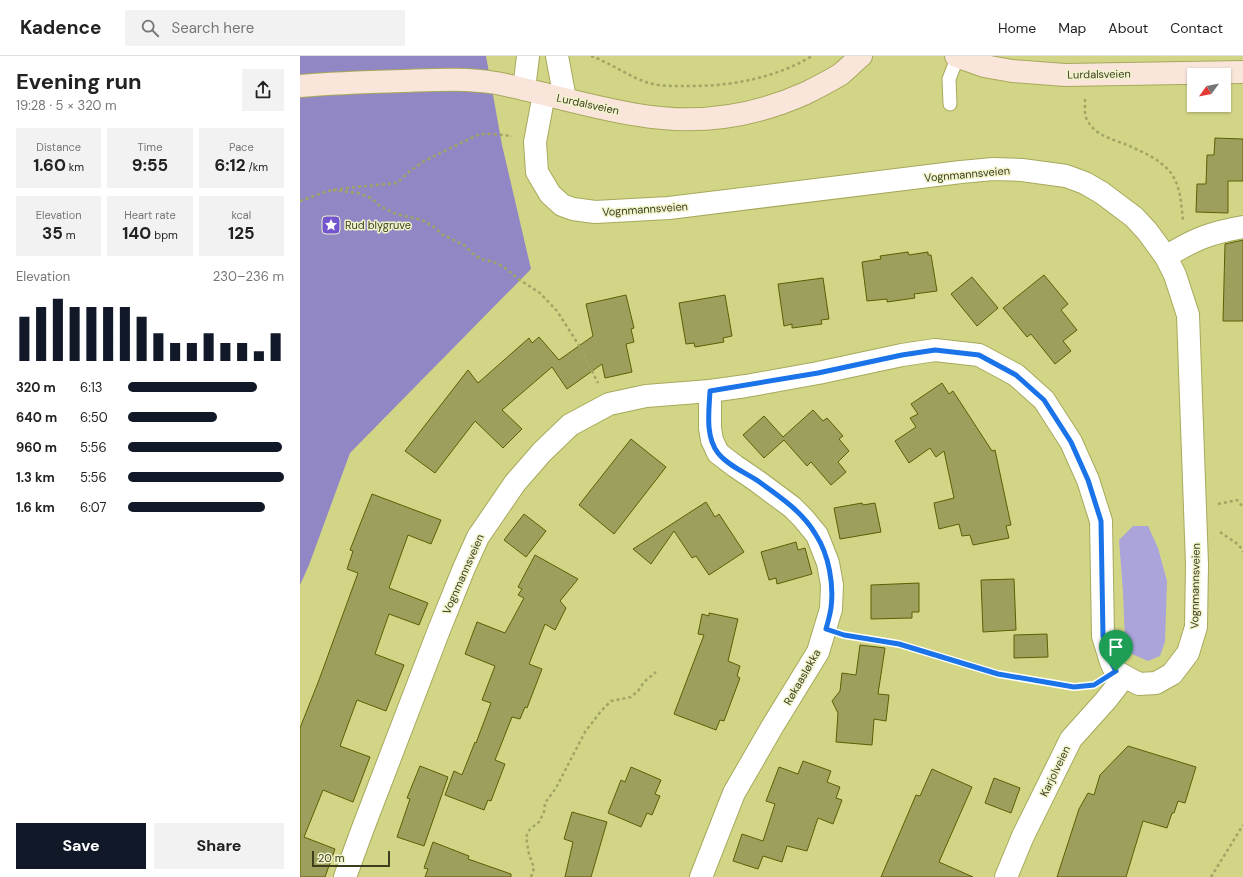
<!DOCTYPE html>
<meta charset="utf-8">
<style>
:root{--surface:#fff;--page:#f2f2f2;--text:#222;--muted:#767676;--line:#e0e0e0;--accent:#111827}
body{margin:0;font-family:"DM Sans",sans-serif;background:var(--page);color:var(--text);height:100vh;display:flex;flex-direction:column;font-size:15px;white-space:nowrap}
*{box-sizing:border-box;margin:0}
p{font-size:13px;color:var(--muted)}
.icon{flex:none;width:22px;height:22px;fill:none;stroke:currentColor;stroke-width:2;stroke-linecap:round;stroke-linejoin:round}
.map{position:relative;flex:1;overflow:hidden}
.details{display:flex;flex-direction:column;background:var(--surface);width:300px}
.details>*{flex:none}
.needle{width:26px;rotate:237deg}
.buttons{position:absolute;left:887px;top:12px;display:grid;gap:8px}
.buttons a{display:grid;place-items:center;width:44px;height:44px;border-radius:0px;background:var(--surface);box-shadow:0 1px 3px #0004;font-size:20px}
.scale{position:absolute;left:12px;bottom:10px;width:78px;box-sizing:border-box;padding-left:4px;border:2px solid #3d3e1d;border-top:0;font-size:11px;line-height:14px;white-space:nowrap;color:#3d3e1d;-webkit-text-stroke:3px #f1f3cc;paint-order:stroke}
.pin{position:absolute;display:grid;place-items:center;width:34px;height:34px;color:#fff;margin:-41px -17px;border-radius:50% 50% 50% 0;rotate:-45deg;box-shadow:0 0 4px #0007}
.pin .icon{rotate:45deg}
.round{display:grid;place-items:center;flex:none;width:42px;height:42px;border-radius:0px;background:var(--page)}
.summary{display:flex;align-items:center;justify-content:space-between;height:68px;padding:0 16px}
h1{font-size:22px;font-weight:700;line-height:30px}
.metrics{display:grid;grid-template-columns:repeat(3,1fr);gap:6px;height:68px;padding:4px 16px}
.metrics div{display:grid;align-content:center;border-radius:0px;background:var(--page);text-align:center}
.metrics b{font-size:17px;font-weight:700}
.metrics small{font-size:11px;font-weight:400}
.metrics p{font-size:11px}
.chart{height:112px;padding:8px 16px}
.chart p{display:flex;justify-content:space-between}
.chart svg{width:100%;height:72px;margin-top:4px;stroke:var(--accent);stroke-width:6}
.action{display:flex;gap:8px;margin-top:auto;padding:8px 16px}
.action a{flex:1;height:46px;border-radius:0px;background:var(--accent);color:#fff;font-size:16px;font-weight:700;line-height:46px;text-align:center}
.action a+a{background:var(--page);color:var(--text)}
ul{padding:0 16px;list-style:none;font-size:13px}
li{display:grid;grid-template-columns:64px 48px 1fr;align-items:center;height:30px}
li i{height:10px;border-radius:5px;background:var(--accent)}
header{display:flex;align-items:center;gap:24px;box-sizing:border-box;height:56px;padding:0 20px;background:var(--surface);border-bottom:1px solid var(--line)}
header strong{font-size:19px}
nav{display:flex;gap:22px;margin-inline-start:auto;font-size:14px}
.search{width:280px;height:36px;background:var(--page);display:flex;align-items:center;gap:10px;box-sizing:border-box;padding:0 14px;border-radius:0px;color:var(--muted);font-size:15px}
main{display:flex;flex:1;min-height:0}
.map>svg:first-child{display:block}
.green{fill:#aba4da}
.forest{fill:#9087c4}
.building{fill:#9d9f5c;stroke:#5e5e02}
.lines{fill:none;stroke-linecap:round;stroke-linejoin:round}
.service-casing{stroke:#a7a95b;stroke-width:15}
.minor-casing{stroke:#a7a95b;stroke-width:24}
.secondary-casing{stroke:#a7a95b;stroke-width:24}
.path{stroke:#a2a464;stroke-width:2.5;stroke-dasharray:3 3;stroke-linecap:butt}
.service{stroke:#fff;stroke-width:13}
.minor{stroke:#fff;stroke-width:22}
.secondary{stroke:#fae5da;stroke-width:22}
.route-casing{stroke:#fff;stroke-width:8}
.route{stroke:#1a73e8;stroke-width:5}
.labels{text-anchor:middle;stroke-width:3;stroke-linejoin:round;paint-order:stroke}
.street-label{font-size:11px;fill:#3d3e1d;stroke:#f1f3cc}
.poi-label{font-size:11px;fill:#3d3e1d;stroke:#f1f3cc;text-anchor:start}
</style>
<header>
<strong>Kadence</strong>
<div class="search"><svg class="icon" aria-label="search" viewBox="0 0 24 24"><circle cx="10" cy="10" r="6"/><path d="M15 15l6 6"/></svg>Search here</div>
<nav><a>Home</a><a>Map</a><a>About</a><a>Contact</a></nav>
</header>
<main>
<section class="details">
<div class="summary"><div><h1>Evening run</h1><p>19:28 · 5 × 320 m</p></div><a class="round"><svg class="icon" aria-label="share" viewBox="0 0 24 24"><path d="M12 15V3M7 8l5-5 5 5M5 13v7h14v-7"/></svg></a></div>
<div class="metrics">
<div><p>Distance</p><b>1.60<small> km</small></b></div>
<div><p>Time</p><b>9:55</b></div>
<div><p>Pace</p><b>6:12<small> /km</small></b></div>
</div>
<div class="metrics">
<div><p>Elevation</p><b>35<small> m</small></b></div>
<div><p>Heart rate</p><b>140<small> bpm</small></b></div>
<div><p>kcal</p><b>125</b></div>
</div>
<div class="chart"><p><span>Elevation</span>230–236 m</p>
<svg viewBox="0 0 160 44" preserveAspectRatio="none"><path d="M5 44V17M15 44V11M25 44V6M35 44V11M45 44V11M55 44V11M65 44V11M75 44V17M85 44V27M95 44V33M105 44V33M115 44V27M125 44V33M135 44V33M145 44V38M155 44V27"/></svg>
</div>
<ul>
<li><b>320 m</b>6:13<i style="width:83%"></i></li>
<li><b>640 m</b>6:50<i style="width:57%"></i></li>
<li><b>960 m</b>5:56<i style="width:99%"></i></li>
<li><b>1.3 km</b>5:56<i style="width:100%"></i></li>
<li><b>1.6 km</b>6:07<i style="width:88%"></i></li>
</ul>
<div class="action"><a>Save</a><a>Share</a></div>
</section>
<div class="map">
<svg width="943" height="821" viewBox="0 0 943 821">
<rect width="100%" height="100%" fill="#d2d586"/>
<path class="green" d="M833,470H848L858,492L867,525L865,586L860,600L848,605L832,598L825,585L823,536L819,484Z"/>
<path class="forest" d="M0,0H186L202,89L231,213L50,397L9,509L0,529Z"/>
<g class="building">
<path d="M915,82L943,83V125H928V157L896,156L897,128H906L907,99H914Z"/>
<path d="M943,184V265H923L925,188Z"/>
<path d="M608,196L609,199L628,196V199H631L637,235L614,238L615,242L587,246V243L567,245L562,206L581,203L580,200Z"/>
<path d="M744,219L768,248L761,254L777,274L763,285L771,295L755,308L731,278L727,281L703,252Z"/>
<path d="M672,221L698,252L677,270L651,238Z"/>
<path d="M523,222L529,263L521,264L522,268L492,272V268L484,270L478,228Z"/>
<path d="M326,239L334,272L331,273L334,286L326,288L332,316L305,322L302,308L267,333L252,311L202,354L222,373L203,392L175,365L135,417L105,395L168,314L178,327L229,282L232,287L239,281L259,304L293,280L286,248Z"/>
<path d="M425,239L432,280L423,282L424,286L395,291L394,287L386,288L379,247Z"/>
<path d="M642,327L649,338L653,335L692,395L695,394L711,469L706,470L709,482L673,489L670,479L662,480L659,468L639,473L634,447L654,442L644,395L636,401L630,392L609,407L595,385L616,371L610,362L618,358L611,348Z"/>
<path d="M513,354L523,365L527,362L543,380L539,383L549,395L538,406L546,416L531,429L511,406L507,410L484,384L464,402L443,379L464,360L483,381Z"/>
<path d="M331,383L366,411L314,478L279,449Z"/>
<path d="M72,438L141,464L131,488L108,479L89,532L128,547L119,569L89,558L75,598L104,609L86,655L57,644L40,690L70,701L53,746L23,734L4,781L35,793L25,821H0V672L19,624L58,517L47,513L53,495L50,494Z"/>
<path d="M406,446L415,461L419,458L444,496L409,519L396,500L392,502L374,475L351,508L333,493Z"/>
<path d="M562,447L563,449L575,447L581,476L540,483L534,452Z"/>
<path d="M224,458L246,475L226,501L204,484Z"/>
<path d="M496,486L498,494L505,492L512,518L477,528L476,522L469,524L461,496Z"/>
<path d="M235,499L278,523L260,545L266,552L255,574L245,568L229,608L242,613L227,652L225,651L220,663L212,661L195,704L205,708L191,745L188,744L184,754L145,739L154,715L162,719L175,686L176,687L191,647L182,644L195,610L165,598L177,566L205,577L224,542L218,539L222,533L218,531Z"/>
<path d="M714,523L716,574L683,576L681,524Z"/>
<path d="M619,527V556H612V562L571,563V529Z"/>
<path d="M409,557L438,563L428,605L440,610L437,620L440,622L424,665L420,664L416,674L374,658L404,579L398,578L402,558L409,560Z"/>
<path d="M747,578L748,601L714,602V579Z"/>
<path d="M560,589L585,592L578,638L589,639L586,665L574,663L572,689L536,686L538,657L532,645L540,635L542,617L556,619Z"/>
<path d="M828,690L896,711L885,747L878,745L874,757H872L867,772L843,765L826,821H757L779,753L788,737L794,739L800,719Z"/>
<path d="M503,705L531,715L527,726L540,731L536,742L542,744L533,768L518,762L507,795L487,790L482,806L463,800L458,813L433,805L442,778L463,785L475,748L466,745L479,711L498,718Z"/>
<path d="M120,710L148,721L124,790L97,781L110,743L107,742Z"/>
<path d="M331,711L361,724L355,738L360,740L352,759L347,757L341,771L308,757L321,724L325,726Z"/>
<path d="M632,713L672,731L639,806L673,821H581L616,739L620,740Z"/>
<path d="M694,722L720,732L711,757L685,747Z"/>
<path d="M272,756L307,766L291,821H265L273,786L264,783Z"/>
<path d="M133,786L169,800L168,803L211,818V821H125L128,813L124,812Z"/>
</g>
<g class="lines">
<g class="service-casing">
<path id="service" d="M650,48L649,23L658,0"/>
</g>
<g class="minor-casing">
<g id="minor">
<path d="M257,0L265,43"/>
<path d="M224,33L228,0"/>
<path d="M866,201C892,184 912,176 943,171"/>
<path d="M45,821L63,772L139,574L164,512L178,481L215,427L242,396L270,369L309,348L346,340L410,335L446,330L518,317L602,299L635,294L679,299L716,319L744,344L771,386L788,424L801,465L803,580L811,606L815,615L839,628L856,627L872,618L888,597L896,571L897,508L888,259L875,219L866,201L858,190L847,175L834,161L802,137L785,127L766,120L722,114L693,113L661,116L369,152L295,156L273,153L262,149L250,138L237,116L235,86L244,38"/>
<path d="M401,821L434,737L472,671L518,596L531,553L532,529L528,507L517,479L503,462L492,451L457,425L435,410L418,397L412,384L410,372V335"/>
<path d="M706,821L723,780L771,683L806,644L824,621"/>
</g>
</g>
<g class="secondary-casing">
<g id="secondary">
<path d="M656,0L684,10L712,15L765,19L943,16"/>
<path d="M0,30C34,27 68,26 103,25C134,24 165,22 196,27C212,30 228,34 244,38C275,46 306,54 338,59C396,69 453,61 506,37C518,31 530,25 541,18C548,12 554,6 561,0"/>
</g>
</g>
<g class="path">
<path d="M291,0C311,7 329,21 349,27C359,30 372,30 383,30C427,31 474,23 512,0"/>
<path d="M785,43C785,50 784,58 787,64C795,79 811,83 825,88C841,95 860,103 871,117C881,131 881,148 883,164"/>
<path d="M33,134L58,137L71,142L80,150L96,158L122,164L134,171L143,179L164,189L172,197L181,203L194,206L204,211L217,222L240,237L257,255L280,291L298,327"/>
<path d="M0,145L28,135L47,132L97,127L110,115L124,105L169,83L180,78H192L212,80"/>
<path d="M918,448L937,444L943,451"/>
<path d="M920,476L939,489L943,496"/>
<path d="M548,580L599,588L698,617L774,631L785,630"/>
<path d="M231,821L234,812L229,798L226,781L230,773L239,766L244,756L245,747L256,732L285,676L301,655L311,645L331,641L338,635L344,626L356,616"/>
<path d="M911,821L943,769"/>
</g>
<use href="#service" class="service"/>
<use href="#minor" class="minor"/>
<use href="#secondary" class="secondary"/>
</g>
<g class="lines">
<g class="route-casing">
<path id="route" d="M635,294L679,299L716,319L744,344L771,386L788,424L801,465L803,580L811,606L816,615L794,629L774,631L698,618L599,588L544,579L526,573C528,566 530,559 531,552C534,529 529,499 516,479C503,456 479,440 458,425C446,417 427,409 418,397C405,380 409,355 410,335L518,317L602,299Z"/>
</g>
<use href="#route" class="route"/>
</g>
<defs>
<g id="sight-square" transform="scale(1)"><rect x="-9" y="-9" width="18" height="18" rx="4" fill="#7356cf" stroke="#f1f3cc"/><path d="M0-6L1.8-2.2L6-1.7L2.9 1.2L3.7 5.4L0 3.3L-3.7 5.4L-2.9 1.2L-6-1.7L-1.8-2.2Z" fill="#fff"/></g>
</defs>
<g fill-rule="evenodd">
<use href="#sight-square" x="31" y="169"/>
</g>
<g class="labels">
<g class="street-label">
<text transform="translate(799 18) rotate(-1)" y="4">Lurdalsveien</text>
<text transform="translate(288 48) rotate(12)" y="4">Lurdalsveien</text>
<text transform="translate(667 118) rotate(-5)" y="4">Vognmannsveien</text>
<text transform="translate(345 153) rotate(-4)" y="4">Vognmannsveien</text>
<text transform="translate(163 518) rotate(-66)" y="4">Vognmannsveien</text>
<text transform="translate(895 530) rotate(-89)" y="4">Vognmannsveien</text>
<text transform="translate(502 621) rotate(-60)" y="4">Røkaasløkka</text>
<text transform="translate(755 715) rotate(-64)" y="4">Karjolveien</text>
</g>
<g class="poi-label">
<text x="45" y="173">Rud blygruve</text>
</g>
</g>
</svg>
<div class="buttons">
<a><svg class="needle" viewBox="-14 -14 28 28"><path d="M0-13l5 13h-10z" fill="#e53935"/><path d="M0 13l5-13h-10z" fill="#767676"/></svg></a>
</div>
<div class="scale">20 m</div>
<div class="pin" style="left:816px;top:615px;background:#1e9e55"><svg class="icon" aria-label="arrive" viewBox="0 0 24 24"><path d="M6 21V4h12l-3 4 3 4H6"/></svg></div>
</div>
</main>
